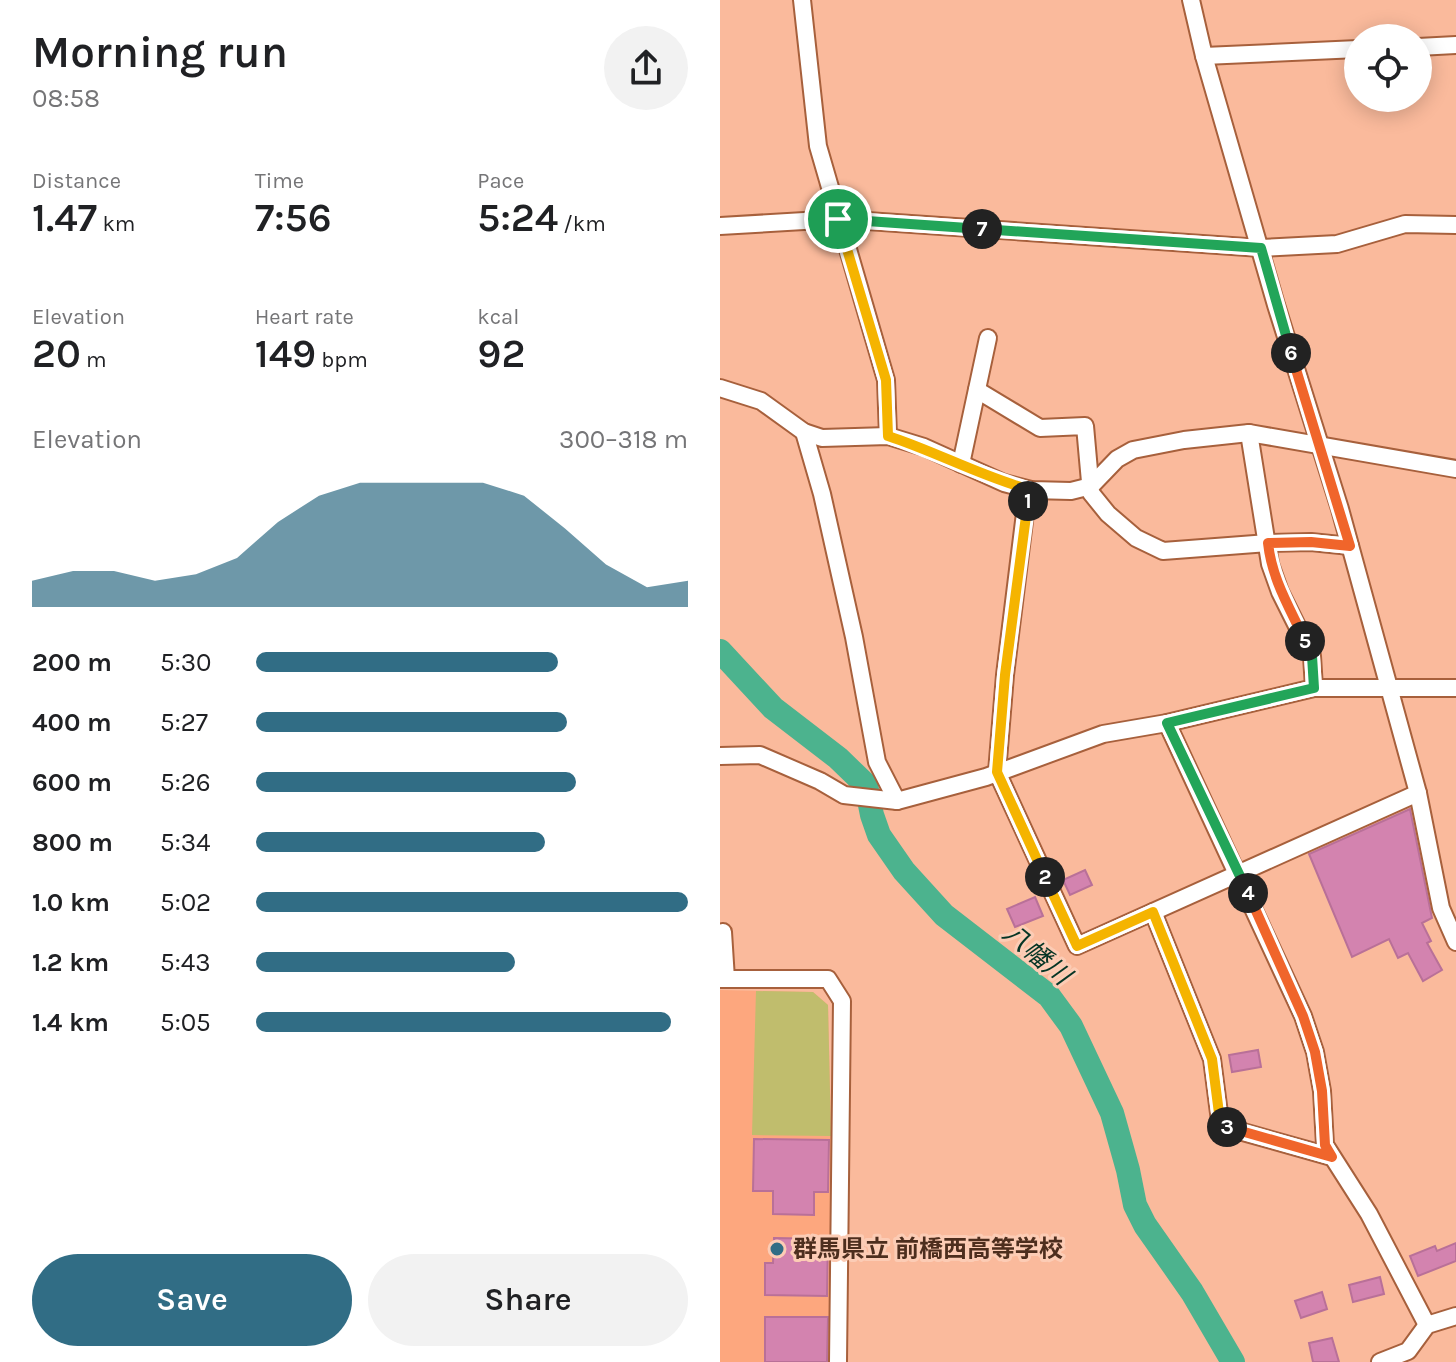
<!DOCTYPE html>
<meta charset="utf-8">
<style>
:root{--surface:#fff;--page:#f2f2f2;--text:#202124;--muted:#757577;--accent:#316d85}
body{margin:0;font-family:Karla,"Noto Sans JP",sans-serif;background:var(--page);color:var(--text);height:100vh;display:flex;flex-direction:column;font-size:30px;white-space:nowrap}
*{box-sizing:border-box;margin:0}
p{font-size:26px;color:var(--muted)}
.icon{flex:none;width:44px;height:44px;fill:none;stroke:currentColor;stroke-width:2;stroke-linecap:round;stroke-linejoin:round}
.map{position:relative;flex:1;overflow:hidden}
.details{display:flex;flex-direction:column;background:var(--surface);width:720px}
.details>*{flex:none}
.tools{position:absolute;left:624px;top:24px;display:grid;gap:16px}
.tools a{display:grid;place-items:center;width:88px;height:88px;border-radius:50%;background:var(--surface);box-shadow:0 4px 20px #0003;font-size:40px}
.pin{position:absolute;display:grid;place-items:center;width:68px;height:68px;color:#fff;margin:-34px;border:4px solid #fff;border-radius:50%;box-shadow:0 2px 8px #0007}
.km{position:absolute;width:40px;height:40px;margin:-20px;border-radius:50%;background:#222;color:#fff;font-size:22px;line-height:40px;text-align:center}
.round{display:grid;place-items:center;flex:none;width:84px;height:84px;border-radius:42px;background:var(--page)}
.head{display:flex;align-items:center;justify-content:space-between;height:136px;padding:0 32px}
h1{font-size:44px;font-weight:600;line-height:60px}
.figures{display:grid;grid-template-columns:repeat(3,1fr);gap:12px;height:136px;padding:8px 32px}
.figures div{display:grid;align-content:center}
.figures b{font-size:40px;font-weight:600}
.figures small{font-size:22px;font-weight:400}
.figures p{font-size:22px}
.chart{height:224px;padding:16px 32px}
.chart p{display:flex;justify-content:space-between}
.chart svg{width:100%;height:144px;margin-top:8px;fill:var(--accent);opacity:.7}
.button{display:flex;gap:16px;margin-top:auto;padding:16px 32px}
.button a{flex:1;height:92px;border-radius:48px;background:var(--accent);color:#fff;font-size:32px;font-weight:600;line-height:92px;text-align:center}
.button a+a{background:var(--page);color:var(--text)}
ul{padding:0 32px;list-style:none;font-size:26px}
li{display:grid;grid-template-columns:128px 96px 1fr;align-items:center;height:60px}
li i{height:20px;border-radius:10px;background:var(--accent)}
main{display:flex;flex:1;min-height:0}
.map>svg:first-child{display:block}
.built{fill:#fda77e}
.green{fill:#c0bd6d}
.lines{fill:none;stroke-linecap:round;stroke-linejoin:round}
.river{stroke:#4cb38e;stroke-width:24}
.building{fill:#d383af;stroke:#b97098;stroke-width:2}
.minor-casing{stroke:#a7603c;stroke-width:20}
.minor{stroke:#fff;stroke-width:16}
.split-1-casing{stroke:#fff;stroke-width:16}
.split-2-casing{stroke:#fff;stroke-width:16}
.split-3-casing{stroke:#fff;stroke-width:16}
.split-4-casing{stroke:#fff;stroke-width:16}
.split-5-casing{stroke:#fff;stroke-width:16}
.split-6-casing{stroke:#fff;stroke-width:16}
.split-7-casing{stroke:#fff;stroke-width:16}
.split-8-casing{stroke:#fff;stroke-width:16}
.split-1{stroke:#f5b400;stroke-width:10}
.split-2{stroke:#f5b400;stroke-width:10}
.split-3{stroke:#f5b400;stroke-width:10}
.split-4{stroke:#f0652b;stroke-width:10}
.split-5{stroke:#22a559;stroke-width:10}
.split-6{stroke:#f0652b;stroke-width:10}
.split-7{stroke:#22a559;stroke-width:10}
.split-8{stroke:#22a559;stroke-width:10}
.poi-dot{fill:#316d85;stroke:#fcccb5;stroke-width:3}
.labels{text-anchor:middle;stroke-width:6;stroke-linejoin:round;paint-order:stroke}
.poi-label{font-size:24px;font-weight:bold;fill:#4d2e1e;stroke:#fcccb5;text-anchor:start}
.water-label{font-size:26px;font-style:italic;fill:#053525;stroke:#fcccb5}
</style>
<main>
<section class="details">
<div class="head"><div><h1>Morning run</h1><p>08:58</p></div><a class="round"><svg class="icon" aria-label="share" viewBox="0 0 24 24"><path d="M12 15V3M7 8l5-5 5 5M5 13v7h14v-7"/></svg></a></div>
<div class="figures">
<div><p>Distance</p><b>1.47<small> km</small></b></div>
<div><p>Time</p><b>7:56</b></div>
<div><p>Pace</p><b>5:24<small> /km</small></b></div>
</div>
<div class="figures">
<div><p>Elevation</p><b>20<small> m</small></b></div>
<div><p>Heart rate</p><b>149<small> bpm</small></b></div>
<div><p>kcal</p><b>92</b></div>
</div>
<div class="chart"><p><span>Elevation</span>300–318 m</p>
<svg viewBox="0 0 160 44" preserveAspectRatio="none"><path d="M0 44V36L10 33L20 33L30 36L40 34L50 29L60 18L70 10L80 6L90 6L100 6L110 6L120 10L130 20L140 31L150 38L160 36V44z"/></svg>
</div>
<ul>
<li><b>200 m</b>5:30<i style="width:70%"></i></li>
<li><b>400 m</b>5:27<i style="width:72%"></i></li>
<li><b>600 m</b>5:26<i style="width:74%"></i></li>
<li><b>800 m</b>5:34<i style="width:67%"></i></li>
<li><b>1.0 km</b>5:02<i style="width:100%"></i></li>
<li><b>1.2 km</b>5:43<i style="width:60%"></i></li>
<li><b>1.4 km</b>5:05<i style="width:96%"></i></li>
</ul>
<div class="button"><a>Save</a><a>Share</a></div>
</section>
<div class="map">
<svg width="736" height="1362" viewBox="0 0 736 1362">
<rect width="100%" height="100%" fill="#faba9c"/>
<path class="built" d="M0,990L93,992L108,1005L117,1362H0Z"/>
<path class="green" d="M36,991L93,992L108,1005L111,1136L32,1135Z"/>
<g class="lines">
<path class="river" d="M0,651L53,708L118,758L146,785L152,815L159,835L184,871L224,915L329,996L351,1026L392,1113L408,1170L415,1205L425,1225L472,1292L513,1362"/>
</g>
<g class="building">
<path d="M690,809L712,918L702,923L711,941L707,943L722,970L703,981L688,953L678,958L669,939L632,957L589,854Z"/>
<path d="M365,870L372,885L350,895L343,880Z"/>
<path d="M315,897L323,916L295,927L287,909Z"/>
<path d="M538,1050L541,1067L512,1072L509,1055Z"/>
<path d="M34,1139L109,1140L108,1192H94V1215L53,1214V1191H33Z"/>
<path d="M54,1238L108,1239L107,1296L45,1295V1263H53Z"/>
<path d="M736,1243V1261L698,1276L690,1256L715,1246L717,1251Z"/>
<path d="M660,1277L664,1294L633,1302L629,1285Z"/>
<path d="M602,1292L607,1309L581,1318L575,1301Z"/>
<path d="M45,1317H108L107,1362H45Z"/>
<path d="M612,1338L619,1362H593L589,1343Z"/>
</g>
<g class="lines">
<g class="minor-casing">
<g id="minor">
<path d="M82,0L98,146L166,380L168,436"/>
<path d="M471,0L484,56L556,305L620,509L698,793L721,908L736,942"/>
<path d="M698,47L736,45"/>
<path d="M484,56L638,49"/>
<path d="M0,226L118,219L541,248L617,244L685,224L736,225"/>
<path d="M0,388L41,401L84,432L102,438L168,436L204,447L284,483L311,490L351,491L371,486L397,459L413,450L464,440L529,433L736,469"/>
<path d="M257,390L320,428L365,426L371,493L388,514L416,538L443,551L548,543L591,542L630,546"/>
<path d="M84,432L102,494L134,637L157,762L177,801"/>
<path d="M529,433L550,564L560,592L592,656L594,688"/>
<path d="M241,464L268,338"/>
<path d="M311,490L306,505L285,675L277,772L357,946L698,793"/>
<path d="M447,723L583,1016L595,1052L602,1091L605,1145L649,1214L707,1325"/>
<path d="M0,756L40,755L100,781L124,795L177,801L266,777L383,734L447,723L594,688H736"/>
<path d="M433,912L492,1059L500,1121L505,1127L612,1157"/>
<path d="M3,932L6,979"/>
<path d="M0,979H108L122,1001L118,1362"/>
<path d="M660,1362L688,1351L707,1325L736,1316"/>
</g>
</g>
<use href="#minor" class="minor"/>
</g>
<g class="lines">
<g class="split-1-casing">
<path id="split-1" d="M118,219L166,380L168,436C217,452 262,477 311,490L308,501"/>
</g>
<g class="split-2-casing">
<path id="split-2" d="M308,501L285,675L277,772L325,877"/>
</g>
<g class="split-3-casing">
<path id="split-3" d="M325,877L357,946L433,912L492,1059L500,1121L507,1127"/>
</g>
<g class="split-4-casing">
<path id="split-4" d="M507,1127L612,1157L605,1145L602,1091L595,1052L583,1016L528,893"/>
</g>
<g class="split-5-casing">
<path id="split-5" d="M528,893L447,723L594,688L592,656L585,641"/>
</g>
<g class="split-6-casing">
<path id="split-6" d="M571,353L630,546L591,542L548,543C552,580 570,608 585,641"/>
</g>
<g class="split-7-casing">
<path id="split-7" d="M262,229L541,248L571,353"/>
</g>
<g class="split-8-casing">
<path id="split-8" d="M118,219L262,229"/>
</g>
<use href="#split-1" class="split-1"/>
<use href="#split-2" class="split-2"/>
<use href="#split-3" class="split-3"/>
<use href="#split-4" class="split-4"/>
<use href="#split-5" class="split-5"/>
<use href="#split-6" class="split-6"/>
<use href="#split-7" class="split-7"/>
<use href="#split-8" class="split-8"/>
</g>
<circle class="poi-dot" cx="57" cy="1249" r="8"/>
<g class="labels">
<g class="poi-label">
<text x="73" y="1257">群馬県立 前橋西高等学校</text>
</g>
<g class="water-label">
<text transform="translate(317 954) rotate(40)" y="9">八幡川</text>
</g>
</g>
</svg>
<div class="tools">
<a><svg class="icon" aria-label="locate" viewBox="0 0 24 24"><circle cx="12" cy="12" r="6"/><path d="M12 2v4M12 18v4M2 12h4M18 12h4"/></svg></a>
</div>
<div class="pin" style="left:118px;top:219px;background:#1e9e55"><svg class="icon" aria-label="arrive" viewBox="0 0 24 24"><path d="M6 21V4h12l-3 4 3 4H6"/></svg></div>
<b class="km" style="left:308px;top:501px">1</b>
<b class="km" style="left:325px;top:877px">2</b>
<b class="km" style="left:507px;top:1127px">3</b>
<b class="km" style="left:528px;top:893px">4</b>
<b class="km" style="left:585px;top:641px">5</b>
<b class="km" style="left:571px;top:353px">6</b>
<b class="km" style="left:262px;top:229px">7</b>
</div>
</main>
